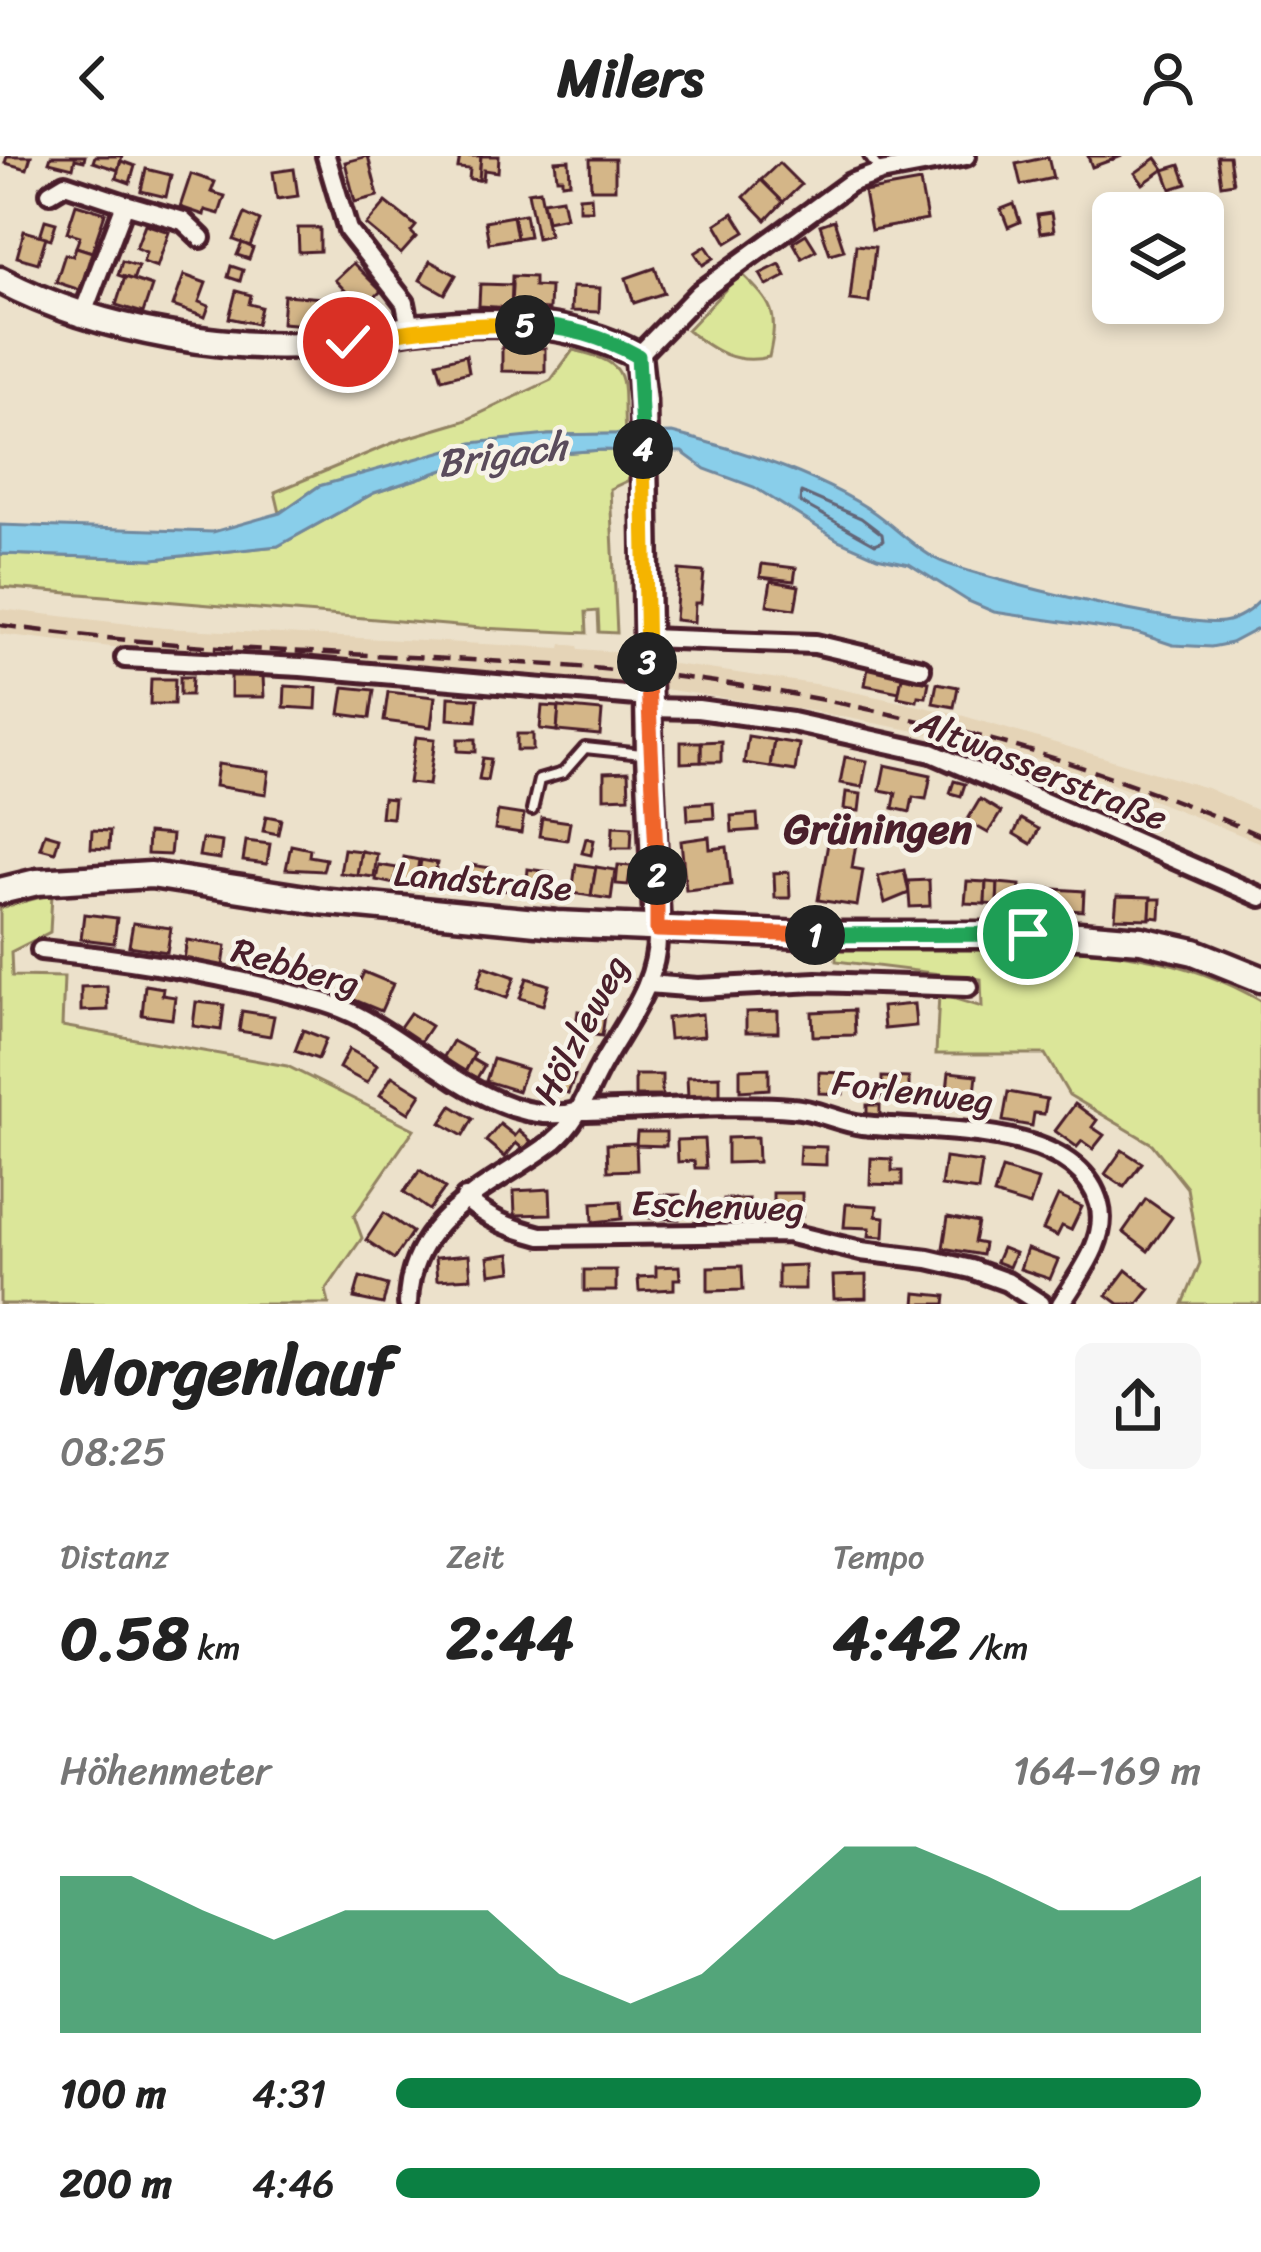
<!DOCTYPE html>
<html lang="de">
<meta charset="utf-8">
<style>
:root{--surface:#fff;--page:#f6f6f6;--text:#222;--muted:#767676;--accent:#0b8043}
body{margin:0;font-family:Sriracha,sans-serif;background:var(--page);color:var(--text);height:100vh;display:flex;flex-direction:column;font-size:45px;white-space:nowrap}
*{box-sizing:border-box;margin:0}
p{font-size:39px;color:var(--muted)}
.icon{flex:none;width:66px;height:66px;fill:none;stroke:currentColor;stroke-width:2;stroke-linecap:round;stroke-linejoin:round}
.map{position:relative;height:1148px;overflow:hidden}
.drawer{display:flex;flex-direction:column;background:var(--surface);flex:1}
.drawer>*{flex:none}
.tools{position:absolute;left:1092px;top:36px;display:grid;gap:24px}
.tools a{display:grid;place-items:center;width:132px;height:132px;border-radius:18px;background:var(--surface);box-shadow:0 6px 18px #0003;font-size:60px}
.pin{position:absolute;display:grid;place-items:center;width:102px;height:102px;color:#fff;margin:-51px;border:6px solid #fff;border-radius:50%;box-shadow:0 3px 12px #0007}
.km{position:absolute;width:60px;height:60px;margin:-30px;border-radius:50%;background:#222;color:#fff;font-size:33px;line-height:60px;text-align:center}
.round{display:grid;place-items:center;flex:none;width:126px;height:126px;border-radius:18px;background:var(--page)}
.headline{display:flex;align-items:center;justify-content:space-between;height:204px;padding:0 60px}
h1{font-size:66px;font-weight:700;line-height:90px}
.figures{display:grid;grid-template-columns:repeat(3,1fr);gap:18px;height:204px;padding:12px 60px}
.figures div{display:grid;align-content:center}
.figures b{font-size:60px;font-weight:700}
.figures small{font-size:33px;font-weight:400}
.figures p{font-size:33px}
.chart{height:336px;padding:24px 60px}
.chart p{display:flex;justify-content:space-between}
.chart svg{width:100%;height:216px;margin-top:12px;fill:var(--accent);opacity:.7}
ul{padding:0 60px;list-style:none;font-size:39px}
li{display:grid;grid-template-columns:192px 144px 1fr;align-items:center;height:90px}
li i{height:30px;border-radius:15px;background:var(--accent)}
header{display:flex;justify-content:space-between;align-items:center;height:156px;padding:0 60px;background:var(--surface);font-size:54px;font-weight:700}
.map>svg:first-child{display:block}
.built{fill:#e5d4b7}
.green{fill:#dbe699;stroke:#928262;stroke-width:3}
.water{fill:#89ceea;stroke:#70889e;stroke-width:3}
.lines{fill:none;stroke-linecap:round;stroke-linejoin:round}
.shore{stroke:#636577;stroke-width:3}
.building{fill:#d4b688;stroke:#4a1f2b;stroke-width:3}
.lane-casing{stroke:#4a1f2b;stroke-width:16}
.street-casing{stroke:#4a1f2b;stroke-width:26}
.secondary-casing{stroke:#4a1f2b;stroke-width:33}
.lane{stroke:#f7f3e8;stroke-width:8}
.street{stroke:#f7f3e8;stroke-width:16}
.secondary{stroke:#f7f3e8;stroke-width:24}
.rail{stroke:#4a1f2b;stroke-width:4.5;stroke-dasharray:18 9;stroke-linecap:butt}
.split-1-casing{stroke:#fff;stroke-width:24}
.split-2-casing{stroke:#fff;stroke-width:24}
.split-3-casing{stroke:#fff;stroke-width:24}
.split-4-casing{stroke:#fff;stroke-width:24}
.split-5-casing{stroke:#fff;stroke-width:24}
.split-6-casing{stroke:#fff;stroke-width:24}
.split-1{stroke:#22a559;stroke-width:15}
.split-2{stroke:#f0652b;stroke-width:15}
.split-3{stroke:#f0652b;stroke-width:15}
.split-4{stroke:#f5b400;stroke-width:15}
.split-5{stroke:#22a559;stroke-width:15}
.split-6{stroke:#f5b400;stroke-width:15}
.labels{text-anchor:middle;stroke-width:9;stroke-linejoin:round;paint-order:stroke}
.street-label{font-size:36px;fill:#4a1f2b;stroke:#f7f3e8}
.water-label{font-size:39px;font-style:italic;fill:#5a4b5b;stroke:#f7f3e8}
.quarter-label{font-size:42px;font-weight:bold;fill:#4a1f2b;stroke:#f7f3e8}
</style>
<header><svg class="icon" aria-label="back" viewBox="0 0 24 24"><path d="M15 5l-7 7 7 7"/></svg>Milers<svg class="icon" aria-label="person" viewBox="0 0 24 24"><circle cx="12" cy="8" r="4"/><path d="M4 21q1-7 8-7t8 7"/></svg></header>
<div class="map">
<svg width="1261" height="1148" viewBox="0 0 1261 1148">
<rect width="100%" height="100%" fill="#ece1cb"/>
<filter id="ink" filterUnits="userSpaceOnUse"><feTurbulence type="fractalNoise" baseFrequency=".00833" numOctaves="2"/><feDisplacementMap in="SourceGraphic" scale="24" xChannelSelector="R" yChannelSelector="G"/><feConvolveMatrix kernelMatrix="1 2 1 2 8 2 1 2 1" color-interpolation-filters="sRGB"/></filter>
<g filter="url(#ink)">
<path class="built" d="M0,453L164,472L561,492L562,488L578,490L579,493L631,497L632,502L821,529L957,558L1207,632L1261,656V687L1092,620L983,588L817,556L630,528L163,497L0,478Z"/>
<g class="green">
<path d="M741,117C773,148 779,156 769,201C735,209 714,195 687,174Z"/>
<path d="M573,194C635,208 621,221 625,278L548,279L319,330L280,357L275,336L400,284L464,265L551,224Z"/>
<path d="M602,294L627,295L629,324L610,333L617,477L599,476L598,455L586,456L587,477L481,472L0,431V398L153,403L278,390L374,337L477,303Z"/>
<path d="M52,738L50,776L11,796L12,820L64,821L62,870L287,910L414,973L354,1060L362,1082L326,1134L329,1148H0V752Z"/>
<path d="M974,789C1080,794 1167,790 1261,845V1148H1183L1200,1107L1187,1032L1152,988L1069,939L1045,898H936L939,838L982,851L981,823L836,805V793Z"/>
</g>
<path class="water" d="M672,277C737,293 812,317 869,353C892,368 912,390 936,403C970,421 1187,472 1223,466C1237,464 1252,454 1261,443V471L1231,487L1211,491L1173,489L1137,477L994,456L968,445L909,408L877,401L838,384L754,331L705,313L682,296L602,294L477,303L374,337L278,390L153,403L0,398V369L213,376L280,357L319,330L472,287L548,279Z"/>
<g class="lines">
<path class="shore" d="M801,336L861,362L882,378L883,385L875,388L800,346Z"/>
</g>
<g class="building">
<path d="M7,0H31L27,13L5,7Z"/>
<path d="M51,0H85L84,5L75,3L73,12L49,6Z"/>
<path d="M95,0H122L118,14L93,6Z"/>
<path d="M368,0L378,40L355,46L345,6Z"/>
<path d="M460,0H481L479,24L469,23L470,13L458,12Z"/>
<path d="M481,0H499L498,16L484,14L483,24H479Z"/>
<path d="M1088,0H1122L1092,11Z"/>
<path d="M1217,0H1229L1233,27L1221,29Z"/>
<path d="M1048,1L1053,22L1021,29L1016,8Z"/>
<path d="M1156,2L1164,13L1143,28L1135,17Z"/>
<path d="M590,3H615V33H591Z"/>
<path d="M569,4L570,26L562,27V22H557L555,5Z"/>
<path d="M121,5L135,10L130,27L116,22Z"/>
<path d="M779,7L801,29L783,46L761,24Z"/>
<path d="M1180,9L1187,28L1171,33L1164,14Z"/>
<path d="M146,13L171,19L166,41L141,35Z"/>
<path d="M294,13L298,40L277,43L273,16Z"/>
<path d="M191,18L215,26L211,36L225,40L219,58L205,54L204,59L180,51Z"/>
<path d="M761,24L783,46L766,64L744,41Z"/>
<path d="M920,26L927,64L871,74L864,36Z"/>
<path d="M540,34L549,79L537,82L528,36Z"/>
<path d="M591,40L592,54H579V41Z"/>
<path d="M562,42L566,61L547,65L543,45Z"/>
<path d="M386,46L416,70L411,76L416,81L401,98L366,69Z"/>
<path d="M76,48L105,57L92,96L76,91L80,80L67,76Z"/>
<path d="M1014,48L1020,66L1008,71L1001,53Z"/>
<path d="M733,57L745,76L727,87L716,68Z"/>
<path d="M1051,57L1054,75L1040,77L1037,59Z"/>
<path d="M245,58L260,65L250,90L234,84Z"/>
<path d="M525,58L529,80L517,82L513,60Z"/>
<path d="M513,60L517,82L489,87L485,65Z"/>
<path d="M45,64L56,67L51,83L40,80Z"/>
<path d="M834,64L844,94L830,98L820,69Z"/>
<path d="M145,68L169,76L157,111L143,106L146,96L136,92Z"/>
<path d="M298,72H320V95L299,96Z"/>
<path d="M24,75L46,81L38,107L17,101Z"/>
<path d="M806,78L816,94L802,102L793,86Z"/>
<path d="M242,87L253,92L249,103L237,99Z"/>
<path d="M856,89L875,91L869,146L850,144Z"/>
<path d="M706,90L714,102L703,109L695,97Z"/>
<path d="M76,91L92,96L80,134L56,126L65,98L73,100Z"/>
<path d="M122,105L138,110L133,124L118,119Z"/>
<path d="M430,105L456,119L445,138L420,124Z"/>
<path d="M353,107L381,135L363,153L335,124Z"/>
<path d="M780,108L786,120L767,130L760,118Z"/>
<path d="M231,110L243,114L240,125L228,121Z"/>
<path d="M655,112L664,137L634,147L626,122Z"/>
<path d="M184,119L206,127L199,146L209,150L205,161L173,150Z"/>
<path d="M512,120L534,121V130L550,131L549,154L511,152Z"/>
<path d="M125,121L152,130L143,157L116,149Z"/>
<path d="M480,128L512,129L511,152L479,150Z"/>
<path d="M572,131L600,132L599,156L571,155Z"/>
<path d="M236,135L251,139L249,148L261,151L257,168L229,162Z"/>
<path d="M284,139L322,142L320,170L282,167Z"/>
<path d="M327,150L350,151L349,169L326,168Z"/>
<path d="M502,191L545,192V216L502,215Z"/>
<path d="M466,199L469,216L442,223L437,206Z"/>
<path d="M762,408L796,412L794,425L760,421Z"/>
<path d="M679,414L704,416L701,447H695L694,466L675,464Z"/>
<path d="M771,425L799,430L795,453L767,449Z"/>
<path d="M869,506L904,513L899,536L865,529Z"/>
<path d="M231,520H263L264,541H231Z"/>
<path d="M180,521H192L191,539H180Z"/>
<path d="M902,521L929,526L926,541L918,540L917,545L898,541Z"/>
<path d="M151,523H175L174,548H150Z"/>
<path d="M937,527L958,531L954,551L933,547Z"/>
<path d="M285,530L317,532L316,553L284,551Z"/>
<path d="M344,531L374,534L370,562L340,558Z"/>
<path d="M388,536L435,541L431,571L384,565Z"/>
<path d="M449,541L478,543L476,565L448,563Z"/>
<path d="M542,550L559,551L557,575L540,573Z"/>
<path d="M559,551L602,555L600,579L557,575Z"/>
<rect x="517" y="578" width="16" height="16"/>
<path d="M748,580L774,584L770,611L744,607Z"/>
<path d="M416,581L435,583L429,629L409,627Z"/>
<path d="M458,583H476V596L458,595Z"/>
<path d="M774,584L799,588L795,615L770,611Z"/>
<path d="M721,585V606H701V586Z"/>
<path d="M681,586H701V606L681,607Z"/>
<path d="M845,601L867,605L862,631L840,627Z"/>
<path d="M483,602L491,603L487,624L479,623Z"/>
<path d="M218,608L269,615L266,638L215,630Z"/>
<path d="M885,609L931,619L926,643L913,641L910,656L893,652L896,637L880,634Z"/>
<path d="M628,616L629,641L604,642V617Z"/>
<path d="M954,625L965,628L961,640L950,637Z"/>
<path d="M846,636L861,638L859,655L844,653Z"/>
<path d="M383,642L394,643L392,662L381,661Z"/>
<path d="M980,643L1001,656L988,677L967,665Z"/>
<path d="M713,646L714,662L688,664L687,648Z"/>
<path d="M498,655L524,659L521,677L495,673Z"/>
<path d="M757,658L758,674L732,676L731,660Z"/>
<path d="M266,660L281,663L278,678L263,675Z"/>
<path d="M542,662L570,666L567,684L539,680Z"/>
<path d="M1021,663L1039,673L1031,688L1014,678Z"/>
<path d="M613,670L632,671L631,692H612Z"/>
<path d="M92,674L110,675L109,693L91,692Z"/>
<path d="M830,676L857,681L852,712L863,714L857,750L818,744Z"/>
<path d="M45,677L59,681L55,696L40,692Z"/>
<path d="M148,677L172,679L170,699L147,698Z"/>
<path d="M709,681L710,693L727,691L731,729L686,734L681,685Z"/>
<path d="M586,682L594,684L591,699L582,697Z"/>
<path d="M202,683L222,686L220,703L199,700Z"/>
<path d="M246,685L270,688L267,708L243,705Z"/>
<path d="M291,689L310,693L309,700L326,703L323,715L286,713Z"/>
<path d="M344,693L361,695L357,719L340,717Z"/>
<path d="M361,695L377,698L374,721L357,719Z"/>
<path d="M404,701L419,704L415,729L400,727Z"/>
<path d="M421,704L437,707L432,732L417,730Z"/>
<path d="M576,708L596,711L591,740L572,737Z"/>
<path d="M379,709L397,712L394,728L376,724Z"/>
<path d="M471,709L491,712L488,732L468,729Z"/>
<path d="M618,709L631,710L628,729L616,728Z"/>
<path d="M596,711L615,714L611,743L591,740Z"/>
<path d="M528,713L550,716L548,738L526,735Z"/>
<path d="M904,714L909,737L885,747L878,720Z"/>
<path d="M789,716L790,742H775L774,717Z"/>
<path d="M497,722L516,723V735L496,734Z"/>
<path d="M929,724L930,750L910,751L908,725Z"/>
<path d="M967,725L986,726L985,748L965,747Z"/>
<path d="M986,726L998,727L997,749L985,748Z"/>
<path d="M998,727L1020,729L1018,750L997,749Z"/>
<path d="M1039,732L1084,735L1083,755L1038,752Z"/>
<path d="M1117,740L1151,741L1150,763L1115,762Z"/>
<path d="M1151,743H1161L1160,762L1150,761Z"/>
<path d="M84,758L117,762L114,787L81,783Z"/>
<path d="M133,767L171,772L167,796L129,790Z"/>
<path d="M187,784L226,790L223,810L184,804Z"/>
<path d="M256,799L283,806L279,823L252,816Z"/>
<path d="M306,809L332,818L327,836L300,828Z"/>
<path d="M484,810L515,821L507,842L477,831Z"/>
<path d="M364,816L393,828L381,855L352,843Z"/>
<path d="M527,822L549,829L543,849L520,842Z"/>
<path d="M145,829L163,832L162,839L175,841L172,863L142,859Z"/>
<path d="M107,830L108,854L81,855V831Z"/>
<path d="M196,846L224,849L221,874L193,870Z"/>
<path d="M914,848L916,870L884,873L882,851Z"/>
<path d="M854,854L855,879L813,880L812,856Z"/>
<path d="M242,855L274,860L270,880L239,875Z"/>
<path d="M578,855L605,859L602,880L575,876Z"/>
<path d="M778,855V876H746V856Z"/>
<path d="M410,857L431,870L419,888L398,874Z"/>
<path d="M702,858L704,880L669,883L667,862Z"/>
<path d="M303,874L326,883L318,903L295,895Z"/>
<path d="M453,885L475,897L465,916L442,904Z"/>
<path d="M349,893L377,909L367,927L339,912Z"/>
<path d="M472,903L484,910L477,922L465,916Z"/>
<path d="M493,903L526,913L518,935L486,925Z"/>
<path d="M554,911L575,919L568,937L547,929Z"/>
<path d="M769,912V933L740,935V913Z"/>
<path d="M819,916L844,917L843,938L819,937Z"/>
<path d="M949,916L977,919L974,946L946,943Z"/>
<rect x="635" y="919" width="27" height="21"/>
<path d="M392,920L421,938L409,957L380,939Z"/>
<path d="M720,920V940L688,941L687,921Z"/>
<path d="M882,921L909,922V944L882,943Z"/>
<path d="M1008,936L1047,943L1044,958L1034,957L1032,970L1003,965Z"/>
<path d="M1075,948L1097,964L1092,971L1104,979L1093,993L1082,985L1077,991L1055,975Z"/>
<rect x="867" y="949" width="13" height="13"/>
<path d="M452,950L473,963L463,980L441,967Z"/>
<path d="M500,968L515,980L519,975L531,985L524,994L516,987L505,1001L486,985Z"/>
<path d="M637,976H666V990L636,989Z"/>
<path d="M757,981L758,1006L727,1007V982Z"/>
<path d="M704,983L706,1012H695L694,1005L678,1006L677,984Z"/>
<path d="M636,987L637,1014L608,1015L607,988Z"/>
<path d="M800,990L826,991V1009L799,1008Z"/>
<path d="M1122,994L1142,1007L1124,1031L1105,1018Z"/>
<path d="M871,1002L892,1003V1015H902V1029L870,1028Z"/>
<path d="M945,1002L982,1007L978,1035L941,1030Z"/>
<path d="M1002,1013L1038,1024L1030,1050L994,1039Z"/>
<path d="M420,1014L445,1032L429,1054L404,1036Z"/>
<path d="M550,1033L551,1058L515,1059L514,1035Z"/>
<rect x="773" y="1037" width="29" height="23"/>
<path d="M651,1039H680L679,1063L650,1062Z"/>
<path d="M1058,1040L1082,1051L1071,1074L1062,1070L1057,1080L1043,1074Z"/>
<path d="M724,1043H749L750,1061L725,1062Z"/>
<path d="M1146,1043L1172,1061L1148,1095L1123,1076Z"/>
<path d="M621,1045L622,1063L593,1066L592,1047Z"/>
<path d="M846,1048L877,1050L876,1060L885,1061L884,1081L869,1080L870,1072L844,1071Z"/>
<path d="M384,1057L412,1076L394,1103L366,1084Z"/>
<path d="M948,1061L978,1067L974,1086L984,1088L982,1099L943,1092Z"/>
<path d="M1002,1092L1015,1097L1009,1111L996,1106Z"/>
<path d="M1027,1093L1058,1104L1050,1123L1020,1113Z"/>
<path d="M510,1098L512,1115L490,1118L488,1101Z"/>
<path d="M469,1099L471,1122L437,1124L435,1102Z"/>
<path d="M805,1109V1133H778V1110Z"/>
<path d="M679,1110L680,1123H674V1133L639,1135L638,1121L656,1120V1111Z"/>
<path d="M742,1110L743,1134L708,1135V1111Z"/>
<rect x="584" y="1114" width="32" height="21"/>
<path d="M1126,1114L1150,1133L1138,1148H1119L1107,1139Z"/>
<path d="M866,1119V1142L834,1143L833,1120Z"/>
<path d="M360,1121L388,1129L383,1148L354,1142Z"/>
<path d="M916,1137L946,1140L945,1148H915Z"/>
</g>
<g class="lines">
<g class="lane-casing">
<g id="lane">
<path d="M869,0L880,15"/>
<path d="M532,654L539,624L563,617L585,592L642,598"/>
</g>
</g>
<g class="street-casing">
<g id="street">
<path d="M326,0L348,74L405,147L410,173"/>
<path d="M50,37L65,28L125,48"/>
<path d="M83,157L125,48L183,65L201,82"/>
<path d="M638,200L699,137L850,27L881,16L966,0"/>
<path d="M646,482L815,488L921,513"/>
<path d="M125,502L301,511L648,541"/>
<path d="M648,552L698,553L792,566L932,597L1261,741"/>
<path d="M41,794C121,802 200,814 278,834C305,841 333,847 358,860C425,894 500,976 581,955C650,954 722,947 791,952C816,953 838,966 862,969C927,976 1077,965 1099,1048C1109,1083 1078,1120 1061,1148"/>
<path d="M648,828L698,832L816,826L968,831"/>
<path d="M465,1042C488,1064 511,1072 541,1080L787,1077L861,1095L928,1103L971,1113L1007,1126L1041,1148"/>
<path d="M408,1148C409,1058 494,1031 554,985C577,966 585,941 598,916C622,870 660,829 657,774"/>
</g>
</g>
<g class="secondary-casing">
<g id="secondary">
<path d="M0,124C99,176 239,200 350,185C371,182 392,175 414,172C490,163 569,162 638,200L643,245L649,599L657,774"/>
<path d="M0,735L37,726L151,719L319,745L557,768L803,779H1079L1141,784L1194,796L1261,823"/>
</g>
</g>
<use href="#lane" class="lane"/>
<use href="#street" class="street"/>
<use href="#secondary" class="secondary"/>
<path class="rail" d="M0,469C196,498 394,496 591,512C821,531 1050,587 1261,680"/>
</g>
</g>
<g class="lines" filter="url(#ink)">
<g class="split-1-casing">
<path id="split-1" d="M815,779L1028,778"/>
</g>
<g class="split-2-casing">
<path id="split-2" d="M657,719V774L815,779"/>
</g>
<g class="split-3-casing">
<path id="split-3" d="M647,506L657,719"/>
</g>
<g class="split-4-casing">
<path id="split-4" d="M643,293L647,506"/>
</g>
<g class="split-5-casing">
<path id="split-5" d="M525,169C566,170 602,180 638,200L643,293"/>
</g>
<g class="split-6-casing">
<path id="split-6" d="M348,186C408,173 464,167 525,169"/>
</g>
<use href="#split-1" class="split-1"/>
<use href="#split-2" class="split-2"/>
<use href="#split-3" class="split-3"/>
<use href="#split-4" class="split-4"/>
<use href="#split-5" class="split-5"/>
<use href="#split-6" class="split-6"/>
</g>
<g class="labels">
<g class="street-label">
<text transform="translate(1042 613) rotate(22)" y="13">Altwasserstraße</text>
<text transform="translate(483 724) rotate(5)" y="13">Landstraße</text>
<text transform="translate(296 810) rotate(16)" y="13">Rebberg</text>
<text transform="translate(580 873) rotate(-62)" y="13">Hölzleweg</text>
<text transform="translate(913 935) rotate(7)" y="13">Forlenweg</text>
<text transform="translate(718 1049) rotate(2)" y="13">Eschenweg</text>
</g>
<g class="water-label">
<text transform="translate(502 298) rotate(-8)" y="14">Brigach</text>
</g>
<g class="quarter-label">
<text x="878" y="687">Grüningen</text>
</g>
</g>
</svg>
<div class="tools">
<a><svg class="icon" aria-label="layers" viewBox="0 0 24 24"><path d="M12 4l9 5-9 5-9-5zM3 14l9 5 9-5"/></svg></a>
</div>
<div class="pin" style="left:1028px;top:778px;background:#1e9e55"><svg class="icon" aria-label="arrive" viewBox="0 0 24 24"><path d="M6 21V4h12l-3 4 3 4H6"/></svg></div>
<div class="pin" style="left:348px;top:186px;background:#d93025"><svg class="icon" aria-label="check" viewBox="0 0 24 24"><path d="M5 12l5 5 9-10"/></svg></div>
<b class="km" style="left:815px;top:779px">1</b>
<b class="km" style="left:657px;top:719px">2</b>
<b class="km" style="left:647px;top:506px">3</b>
<b class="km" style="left:643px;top:293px">4</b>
<b class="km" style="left:525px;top:169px">5</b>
</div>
<section class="drawer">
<div class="headline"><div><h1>Morgenlauf</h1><p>08:25</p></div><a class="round"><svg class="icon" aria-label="share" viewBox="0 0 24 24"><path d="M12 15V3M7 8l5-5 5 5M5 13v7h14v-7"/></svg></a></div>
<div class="figures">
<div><p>Distanz</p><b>0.58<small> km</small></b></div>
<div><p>Zeit</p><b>2:44</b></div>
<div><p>Tempo</p><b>4:42<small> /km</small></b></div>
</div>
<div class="chart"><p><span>Höhenmeter</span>164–169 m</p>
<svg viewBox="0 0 160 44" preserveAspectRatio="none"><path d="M0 44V12L10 12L20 19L30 25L40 19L50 19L60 19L70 32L80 38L90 32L100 19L110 6L120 6L130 12L140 19L150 19L160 12V44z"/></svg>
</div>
<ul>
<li><b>100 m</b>4:31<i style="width:100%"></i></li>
<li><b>200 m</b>4:46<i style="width:80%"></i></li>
</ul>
</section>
